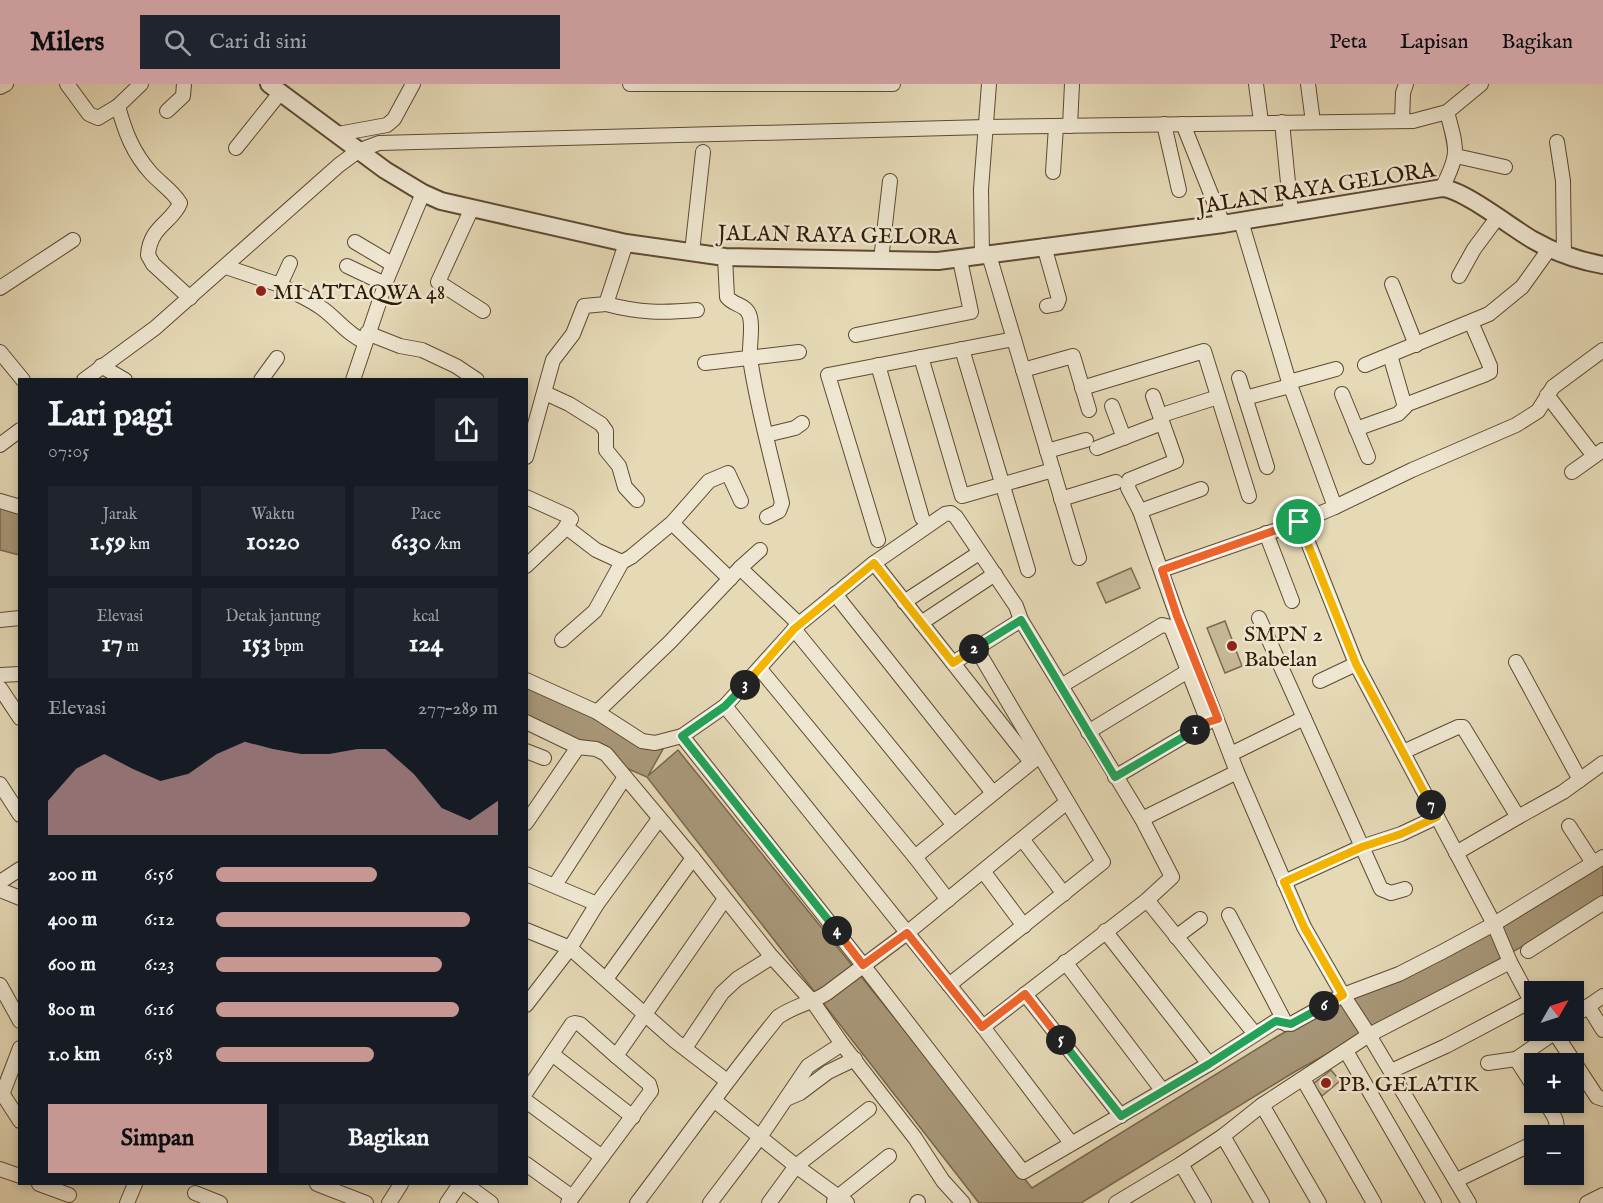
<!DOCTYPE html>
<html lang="id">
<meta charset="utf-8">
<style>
:root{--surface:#171b24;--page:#20242c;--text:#f1f3f6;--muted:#9ea1a6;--accent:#c59692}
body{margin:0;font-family:"IM FELL English",serif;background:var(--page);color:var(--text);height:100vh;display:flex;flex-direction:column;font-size:22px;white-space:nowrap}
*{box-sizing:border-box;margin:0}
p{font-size:20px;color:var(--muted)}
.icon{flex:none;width:33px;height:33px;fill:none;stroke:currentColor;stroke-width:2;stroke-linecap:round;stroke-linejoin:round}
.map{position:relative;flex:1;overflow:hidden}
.drawer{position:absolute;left:18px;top:294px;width:510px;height:807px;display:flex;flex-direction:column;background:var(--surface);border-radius:0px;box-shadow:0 3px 9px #0003}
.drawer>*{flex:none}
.needle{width:39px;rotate:51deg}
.buttons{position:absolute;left:1524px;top:897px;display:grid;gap:12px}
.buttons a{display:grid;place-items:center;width:60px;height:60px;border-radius:0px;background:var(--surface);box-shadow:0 3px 9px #0003;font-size:30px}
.pin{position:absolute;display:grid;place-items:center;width:51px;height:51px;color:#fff;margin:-26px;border:3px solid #fff;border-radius:50%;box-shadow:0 2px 6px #0007}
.km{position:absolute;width:30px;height:30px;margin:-15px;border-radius:50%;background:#222;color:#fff;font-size:16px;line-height:30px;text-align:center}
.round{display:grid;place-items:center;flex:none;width:63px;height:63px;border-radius:0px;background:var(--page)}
.overview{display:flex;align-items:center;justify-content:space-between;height:102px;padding:0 30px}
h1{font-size:33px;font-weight:700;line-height:45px}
.metrics{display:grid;grid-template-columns:repeat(3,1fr);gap:9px;height:102px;padding:6px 30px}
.metrics div{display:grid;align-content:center;border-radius:0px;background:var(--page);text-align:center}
.metrics b{font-size:26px;font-weight:700}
.metrics small{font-size:16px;font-weight:400}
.metrics p{font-size:16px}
.chart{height:168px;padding:12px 30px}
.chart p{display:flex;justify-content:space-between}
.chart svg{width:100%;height:108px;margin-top:6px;fill:var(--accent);opacity:.7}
.button{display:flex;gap:12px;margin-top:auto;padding:12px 30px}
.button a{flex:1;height:69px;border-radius:0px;background:var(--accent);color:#111;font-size:24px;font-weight:700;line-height:69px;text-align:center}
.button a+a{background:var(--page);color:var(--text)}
ul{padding:0 30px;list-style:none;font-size:20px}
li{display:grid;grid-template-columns:96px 72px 1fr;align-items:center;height:45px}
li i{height:15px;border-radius:8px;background:var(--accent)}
header{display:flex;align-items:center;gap:36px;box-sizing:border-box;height:84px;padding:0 30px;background:var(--accent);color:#111}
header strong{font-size:28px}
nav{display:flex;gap:33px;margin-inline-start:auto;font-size:21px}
.search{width:420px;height:54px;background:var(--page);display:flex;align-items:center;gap:15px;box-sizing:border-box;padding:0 21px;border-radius:0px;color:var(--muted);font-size:22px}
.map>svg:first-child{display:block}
.green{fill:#c6b998;stroke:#7c6a4f;stroke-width:1.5}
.water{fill:#a8987a;stroke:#78664c;stroke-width:1.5}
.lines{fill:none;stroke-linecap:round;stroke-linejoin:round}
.minor-casing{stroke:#5e4a32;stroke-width:16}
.tertiary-casing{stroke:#5e4a32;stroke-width:20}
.minor{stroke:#eee6d0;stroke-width:14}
.tertiary{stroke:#eee6d0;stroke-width:16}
.split-1-casing{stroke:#fff;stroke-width:12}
.split-2-casing{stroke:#fff;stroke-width:12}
.split-3-casing{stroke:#fff;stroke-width:12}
.split-4-casing{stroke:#fff;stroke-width:12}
.split-5-casing{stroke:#fff;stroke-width:12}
.split-6-casing{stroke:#fff;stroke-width:12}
.split-7-casing{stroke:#fff;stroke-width:12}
.split-8-casing{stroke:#fff;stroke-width:12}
.split-1{stroke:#f0652b;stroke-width:8}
.split-2{stroke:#22a559;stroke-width:8}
.split-3{stroke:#f5b400;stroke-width:8}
.split-4{stroke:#22a559;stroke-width:8}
.split-5{stroke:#f0652b;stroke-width:8}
.split-6{stroke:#22a559;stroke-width:8}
.split-7{stroke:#f5b400;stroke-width:8}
.split-8{stroke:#f5b400;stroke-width:8}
.poi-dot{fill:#8f2418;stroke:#eee6d0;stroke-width:2}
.labels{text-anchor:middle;stroke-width:5;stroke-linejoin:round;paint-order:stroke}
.street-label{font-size:22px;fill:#311b06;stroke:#eee6d0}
.poi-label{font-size:22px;fill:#311b06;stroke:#eee6d0;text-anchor:start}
</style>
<header>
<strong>Milers</strong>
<div class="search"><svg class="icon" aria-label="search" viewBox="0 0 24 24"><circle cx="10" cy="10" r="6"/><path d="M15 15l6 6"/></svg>Cari di sini</div>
<nav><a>Peta</a><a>Lapisan</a><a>Bagikan</a></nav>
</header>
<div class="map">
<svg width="1603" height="1119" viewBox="0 0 1603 1119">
<rect width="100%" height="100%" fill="#e5d9b6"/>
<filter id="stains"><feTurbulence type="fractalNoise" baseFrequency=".00333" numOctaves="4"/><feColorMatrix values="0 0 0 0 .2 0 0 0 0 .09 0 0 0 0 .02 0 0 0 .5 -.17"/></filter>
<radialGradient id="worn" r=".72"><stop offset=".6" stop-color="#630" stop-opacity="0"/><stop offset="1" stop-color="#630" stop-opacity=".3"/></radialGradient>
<g class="green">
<path d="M1131,484L1140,504L1106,519L1097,499Z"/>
<path d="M1225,537L1242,582L1225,589L1207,544Z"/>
<path d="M1331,986L1340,997L1322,1012L1313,1000Z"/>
</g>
<g class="water">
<path d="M0,410L19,416V471L0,466Z"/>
<path d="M527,604L663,665L648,692L678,666L1032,1104L1278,952L1603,772V818L1296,987L1081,1119H979L647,693L527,641Z"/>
</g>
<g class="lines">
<g class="minor-casing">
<g id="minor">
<path d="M67,0L89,30L98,34L118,22L141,0"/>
<path d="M630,0H893"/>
<path d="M1256,0L1261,38"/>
<path d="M1308,0L1313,38"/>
<path d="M0,3L6,0"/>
<path d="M118,22C125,48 133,69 151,89C160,99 173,107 180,119C173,138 150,142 148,171L153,180L190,214"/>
<path d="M167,27L183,12L184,0"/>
<path d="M1402,37L1403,9L1406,0"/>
<path d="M1282,38L1291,129"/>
<path d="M1164,40L1179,106"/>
<path d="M1183,40L1223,140"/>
<path d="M1070,42L1072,0"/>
<path d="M338,50L387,41L394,35L413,0"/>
<path d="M1557,58L1563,97L1564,170"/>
<path d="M236,64L280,9"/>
<path d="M1456,72L1505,83"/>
<path d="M1053,88L1056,42"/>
<path d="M1442,104C1460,69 1457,66 1447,28"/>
<path d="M472,124L438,198L483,227"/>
<path d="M1241,137L1289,298L1335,423"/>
<path d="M355,158L392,180"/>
<path d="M1044,162L1059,215L1057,220L1047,222"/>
<path d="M692,168L703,68"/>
<path d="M989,171L1079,474"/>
<path d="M982,172L981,105L989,0"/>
<path d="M725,173L727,213C734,222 747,220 750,233C753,244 749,262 750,274C757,323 771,371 782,419L779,427L767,433"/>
<path d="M881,176L890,97"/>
<path d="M347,182L385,200"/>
<path d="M226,183L280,201L290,179"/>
<path d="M1459,192L1474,165L1497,134"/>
<path d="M1392,200L1416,261"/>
<path d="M280,201C294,209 310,215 323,225C338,236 347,250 365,258"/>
<path d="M0,204L73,156"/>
<path d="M606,220C640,229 662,229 697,226"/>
<path d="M367,249L400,262L422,266L456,282L477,296"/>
<path d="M856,251L971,228L960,176"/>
<path d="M962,265L1028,486"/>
<path d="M0,268L23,296"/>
<path d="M921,273L962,412L1053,386"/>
<path d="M705,279L799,268"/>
<path d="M878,281L922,434"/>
<path d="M1365,281L1489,230L1522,203L1550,164"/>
<path d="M101,282L125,296"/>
<path d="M1023,286L1073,272L1089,326"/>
<path d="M1239,294L1267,383"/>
<path d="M84,296L155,244L339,81L358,67L379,59L986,43L1413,37L1447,28L1481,0"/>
<path d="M261,296L277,274"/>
<path d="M353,296L387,195L423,109"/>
<path d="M1289,298L1336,285"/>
<path d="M1082,304L1204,267L1249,412"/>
<path d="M545,309L569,320L601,340L606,347V366L619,382L625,403L637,416"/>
<path d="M1342,310L1368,373"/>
<path d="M1547,311L1594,372"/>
<path d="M1153,312L1176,377L1129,396L1128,404L1140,427L1177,532L1237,688L1304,843L1343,911L1369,951L1469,1119"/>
<path d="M1245,314L1290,302"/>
<path d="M1405,321L1484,291L1490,288V282L1471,238"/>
<path d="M1112,322L1124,354"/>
<path d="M1168,329L1218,313"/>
<path d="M1356,345L1398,330L1405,323L1390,271"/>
<path d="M766,351L795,344L802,339"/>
<path d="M0,361L20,346"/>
<path d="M1097,364L1162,339"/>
<path d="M1047,367L1086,356"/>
<path d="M526,373L553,276L573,250L584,222L606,220L626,159"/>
<path d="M1572,388L1603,366"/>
<path d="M526,413L568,432L571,435L563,447L526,482"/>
<path d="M1061,415L1116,398"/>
<path d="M0,417L20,423"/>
<path d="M1140,427L1201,405"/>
<path d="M1300,438L1356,580L1494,840L1510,878L1531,917"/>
<path d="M672,439L730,495"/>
<path d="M566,443L596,466L622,478"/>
<path d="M1266,449L1292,517"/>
<path d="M878,456L828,291L1014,255"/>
<path d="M874,479L1031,678"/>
<path d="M740,484L799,540"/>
<path d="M1162,486L1300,438L1335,423L1412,386L1516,341L1538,327L1553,303L1603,266"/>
<path d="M835,510L993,709"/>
<path d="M904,518L979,469"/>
<path d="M1259,534L1381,805L1391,809L1405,805"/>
<path d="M0,536L20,534"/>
<path d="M1021,536L1016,522L956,433L951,429L945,430L874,479L799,540L725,622L682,652L863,881L1023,1088L1209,980L1276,937L1291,940L1343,911L1399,890L1442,868L1494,840L1603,773"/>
<path d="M921,539L995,490"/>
<path d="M794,545L953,740"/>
<path d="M562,556L595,527L622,478L631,473L672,439L709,397L728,389L741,417"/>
<path d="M1516,578L1580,696"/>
<path d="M953,579L1021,536L1142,735L1172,793L1147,816L983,943"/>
<path d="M760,585L915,773L948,816"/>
<path d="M0,591L20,590"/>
<path d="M526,596L597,628L642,657L655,659L682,652"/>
<path d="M1320,597L1356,580"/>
<path d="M1061,602L1162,541L1171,543L1208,638"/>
<path d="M0,604L20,634"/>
<path d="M725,622L983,943L1071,1059"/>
<path d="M597,628L670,558L740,484L760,466"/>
<path d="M526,638L578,663L596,665L606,670L693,774L772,873L813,918L842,960L915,1054L943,1097L963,1119"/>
<path d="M1088,648L1188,587"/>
<path d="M526,667L544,674"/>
<path d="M1403,668L1458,643H1463L1518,733L1563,708L1603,679"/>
<path d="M1231,670L1304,634"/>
<path d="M1115,693L1208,638L1216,636"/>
<path d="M0,700L20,731"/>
<path d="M1142,735L1237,688"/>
<path d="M526,739L578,663"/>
<path d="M1569,742L1593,779"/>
<path d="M1022,755L1064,810"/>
<path d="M1456,769L1518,733"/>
<path d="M915,773L1038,673"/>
<path d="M983,787L1024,842"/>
<path d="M526,790L597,820"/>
<path d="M0,798L20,785"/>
<path d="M1284,798L1361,763L1401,750L1437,733"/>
<path d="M555,801L625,693"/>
<path d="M0,806L20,814"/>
<path d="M1147,816L1255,950"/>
<path d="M1229,831L1286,940"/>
<path d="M526,846L570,864L675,957L727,997"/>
<path d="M1105,847L1209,980"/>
<path d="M1176,853L1200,835"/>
<path d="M1528,867L1603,819"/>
<path d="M1065,878L1162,1006"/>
<path d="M606,895L693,774"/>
<path d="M0,901L20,937"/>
<path d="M949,901L1103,778L976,564"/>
<path d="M1025,910L1121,1032"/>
<path d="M526,921L570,864L597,820L659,735"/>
<path d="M1588,922L1603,946"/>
<path d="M1574,932L1603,912"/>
<path d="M1553,946L1597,1013L1603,1015"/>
<path d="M685,964L722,909L737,895L772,873"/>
<path d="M1346,967L1434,1119"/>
<path d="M552,970L633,1033"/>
<path d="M1516,975L1554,949"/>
<path d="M1488,979L1516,975L1534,1003"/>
<path d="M1391,987L1446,962L1531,917L1534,923"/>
<path d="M1303,995L1374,1119"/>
<path d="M0,1006L20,1037"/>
<path d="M526,1008L572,940L575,939L580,940L616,972L725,815"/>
<path d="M2,1011L20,964"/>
<path d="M786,1015L800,1009L828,988L855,975"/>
<path d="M526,1017L602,1073"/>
<path d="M715,1017L796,1082L847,1119"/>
<path d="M1545,1018C1552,1029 1563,1041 1552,1052"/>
<path d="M1262,1021L1319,1119"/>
<path d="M1223,1052L1262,1119"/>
<path d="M526,1080L572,1113"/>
<path d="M1181,1080L1204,1119"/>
<path d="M0,1085L20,1092"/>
<path d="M1457,1096L1534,1059"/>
<path d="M39,1100L69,1111"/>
<path d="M317,1100L366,1119"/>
<path d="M465,1100L491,1119"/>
<path d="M195,1109L220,1119"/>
<path d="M834,1117L839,1112L889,1072"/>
<path d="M127,1119L135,1100"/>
<path d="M389,1119L401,1100"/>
<path d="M447,1119L460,1100"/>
<path d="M568,1119L651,1007L649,1000L616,972"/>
<path d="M637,1119C684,1057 729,993 778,933C793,922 812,919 827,909L907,849L1067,718"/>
<path d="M710,1119L760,1053L808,982L842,960"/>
<path d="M769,1119L796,1082L869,1025"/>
<path d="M917,1119L918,1118"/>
<path d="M1116,1119L1181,1080L1223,1052L1262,1021L1369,951L1510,878"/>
<path d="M1587,1119L1603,1111"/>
</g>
</g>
<g class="tertiary-casing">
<path id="tertiary" d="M269,0L385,86L423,109L441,117L626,159L725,173L938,177L1223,140L1442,104C1463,105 1512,144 1533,156C1554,168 1580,177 1603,181"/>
</g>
<use href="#minor" class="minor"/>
<use href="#tertiary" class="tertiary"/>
</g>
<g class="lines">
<g class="split-1-casing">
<path id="split-1" d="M1195,646L1208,638L1218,635L1177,532L1162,486L1299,438"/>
</g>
<g class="split-2-casing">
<path id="split-2" d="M974,565L1021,536L1115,693L1195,646"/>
</g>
<g class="split-3-casing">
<path id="split-3" d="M745,601L794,545L874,479L953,579L974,565"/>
</g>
<g class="split-4-casing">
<path id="split-4" d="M745,601L725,622L682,652L837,847"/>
</g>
<g class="split-5-casing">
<path id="split-5" d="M837,847L863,881L907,849L982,943L1025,910L1061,956"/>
</g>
<g class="split-6-casing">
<path id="split-6" d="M1061,956L1121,1032L1209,980L1276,937L1291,940L1324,922"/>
</g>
<g class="split-7-casing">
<path id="split-7" d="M1324,922L1343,911L1304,843L1284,798L1362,763L1401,750L1437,733L1431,721"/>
</g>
<g class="split-8-casing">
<path id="split-8" d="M1299,438L1356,580L1431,721"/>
</g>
<use href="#split-1" class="split-1"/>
<use href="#split-2" class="split-2"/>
<use href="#split-3" class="split-3"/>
<use href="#split-4" class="split-4"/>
<use href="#split-5" class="split-5"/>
<use href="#split-6" class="split-6"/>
<use href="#split-7" class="split-7"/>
<use href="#split-8" class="split-8"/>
</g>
<g class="poi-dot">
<circle cx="261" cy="207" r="6"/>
<circle cx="1232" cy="562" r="6"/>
<circle cx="1326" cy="999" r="6"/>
</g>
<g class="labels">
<g class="street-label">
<text transform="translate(1316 103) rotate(-9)" y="8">JALAN RAYA GELORA</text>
<text transform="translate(838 150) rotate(1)" y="8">JALAN RAYA GELORA</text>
</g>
<g class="poi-label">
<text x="273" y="215">MI ATTAQWA 48</text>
<text x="1244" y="557">SMPN 2<tspan x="1244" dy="25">Babelan</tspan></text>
<text x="1338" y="1007">PB. GELATIK</text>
</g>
</g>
<rect width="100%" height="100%" filter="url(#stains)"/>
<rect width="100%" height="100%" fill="url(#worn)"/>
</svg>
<div class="buttons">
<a><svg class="needle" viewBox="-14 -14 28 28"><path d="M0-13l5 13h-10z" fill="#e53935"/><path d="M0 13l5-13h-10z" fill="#9ea1a6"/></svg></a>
<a>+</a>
<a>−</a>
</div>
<div class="pin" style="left:1299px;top:438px;background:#1e9e55"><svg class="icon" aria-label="arrive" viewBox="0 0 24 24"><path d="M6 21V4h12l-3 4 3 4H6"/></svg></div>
<b class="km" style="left:1195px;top:646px">1</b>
<b class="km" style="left:974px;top:565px">2</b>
<b class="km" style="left:745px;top:601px">3</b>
<b class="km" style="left:837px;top:847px">4</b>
<b class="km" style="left:1061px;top:956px">5</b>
<b class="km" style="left:1324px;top:922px">6</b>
<b class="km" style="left:1431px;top:721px">7</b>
<section class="drawer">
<div class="overview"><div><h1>Lari pagi</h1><p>07:05</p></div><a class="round"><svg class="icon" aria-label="share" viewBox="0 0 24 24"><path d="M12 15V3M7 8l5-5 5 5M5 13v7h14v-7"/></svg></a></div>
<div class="metrics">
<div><p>Jarak</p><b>1.59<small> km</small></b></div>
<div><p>Waktu</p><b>10:20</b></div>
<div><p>Pace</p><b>6:30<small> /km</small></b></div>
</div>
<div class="metrics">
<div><p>Elevasi</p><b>17<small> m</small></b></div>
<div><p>Detak jantung</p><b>153<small> bpm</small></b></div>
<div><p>kcal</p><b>124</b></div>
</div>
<div class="chart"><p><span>Elevasi</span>277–289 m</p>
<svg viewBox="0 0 160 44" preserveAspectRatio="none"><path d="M0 44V30L10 17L20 11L30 17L40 22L50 19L60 11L70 6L80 9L90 11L100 11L110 9L120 9L130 19L140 33L150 38L160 30V44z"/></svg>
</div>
<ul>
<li><b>200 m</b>6:56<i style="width:57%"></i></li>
<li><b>400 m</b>6:12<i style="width:90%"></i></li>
<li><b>600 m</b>6:23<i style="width:80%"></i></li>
<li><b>800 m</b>6:16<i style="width:86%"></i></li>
<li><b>1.0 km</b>6:58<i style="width:56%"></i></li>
</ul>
<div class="button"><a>Simpan</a><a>Bagikan</a></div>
</section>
</div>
